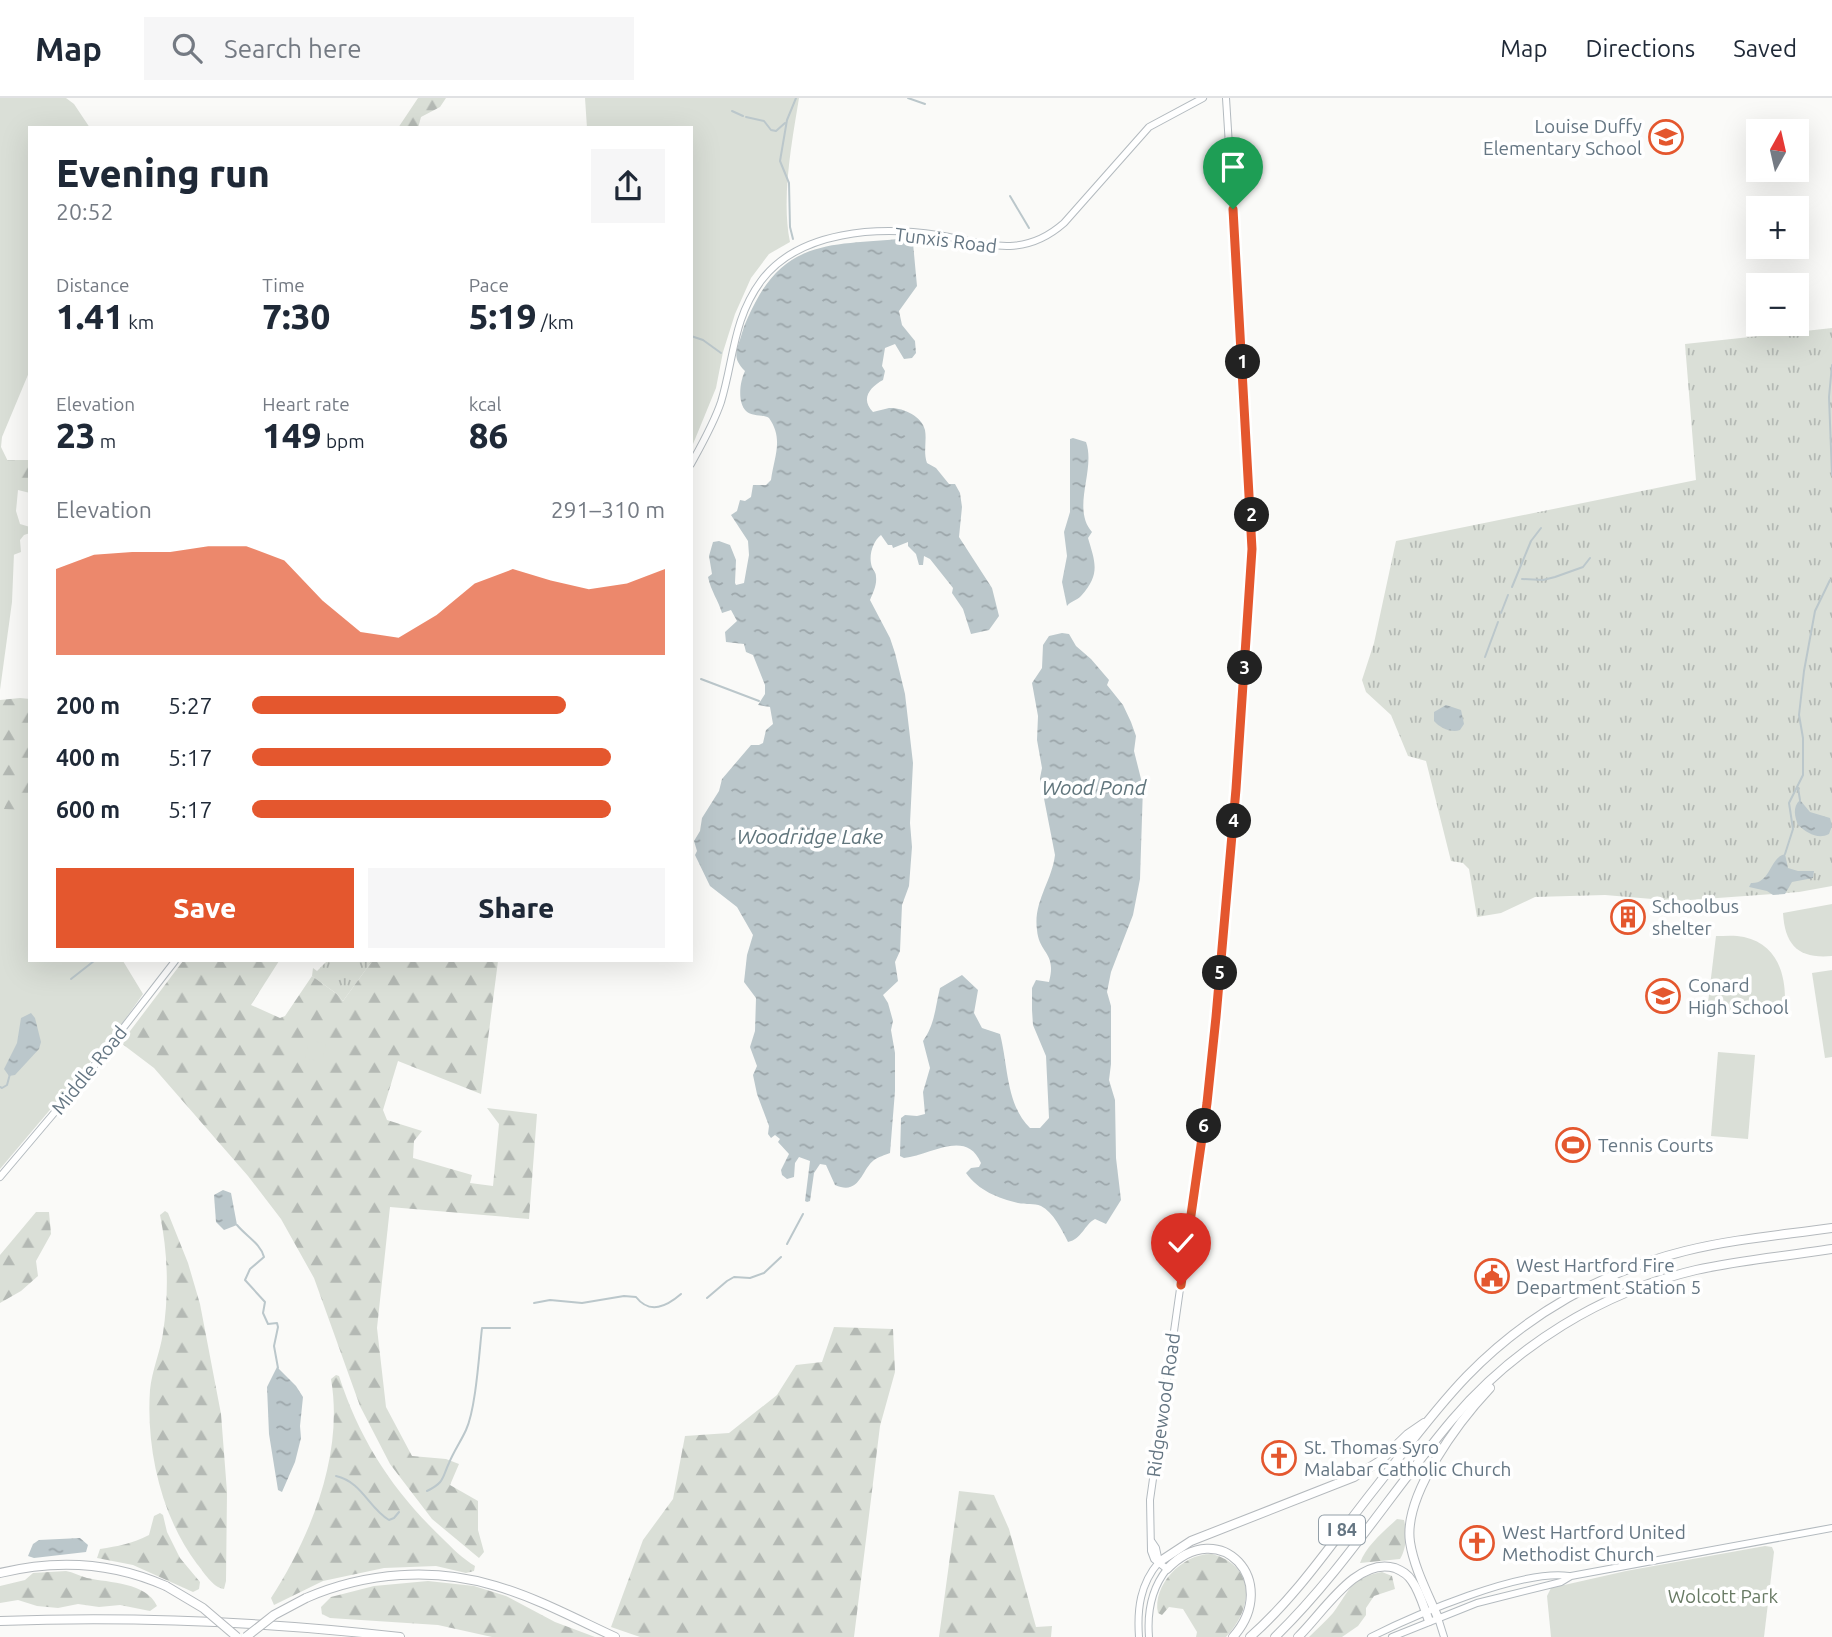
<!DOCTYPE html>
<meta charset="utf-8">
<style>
:root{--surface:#fff;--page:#f6f6f7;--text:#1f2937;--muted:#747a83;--line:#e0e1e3;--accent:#e4572e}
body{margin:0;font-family:Ubuntu,sans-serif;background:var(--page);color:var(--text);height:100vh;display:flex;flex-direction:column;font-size:26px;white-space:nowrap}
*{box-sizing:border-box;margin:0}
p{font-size:23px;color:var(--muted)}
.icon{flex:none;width:38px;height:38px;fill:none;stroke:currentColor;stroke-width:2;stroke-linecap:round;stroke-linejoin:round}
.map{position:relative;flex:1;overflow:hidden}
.side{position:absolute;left:28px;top:28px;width:665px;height:836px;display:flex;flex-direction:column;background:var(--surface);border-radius:0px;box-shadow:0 7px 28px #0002}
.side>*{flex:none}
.needle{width:46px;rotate:8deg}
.tools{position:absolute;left:1746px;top:21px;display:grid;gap:14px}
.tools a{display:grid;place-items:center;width:63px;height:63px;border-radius:0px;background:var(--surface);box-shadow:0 7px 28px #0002;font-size:35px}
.pin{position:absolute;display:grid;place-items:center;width:60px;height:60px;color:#fff;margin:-72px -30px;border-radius:50% 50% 50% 0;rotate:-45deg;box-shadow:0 0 7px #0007}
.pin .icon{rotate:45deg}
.km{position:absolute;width:35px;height:35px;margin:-18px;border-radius:50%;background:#222;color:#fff;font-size:19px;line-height:35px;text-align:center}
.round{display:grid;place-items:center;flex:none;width:74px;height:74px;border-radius:0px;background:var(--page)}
.summary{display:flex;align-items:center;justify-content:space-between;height:119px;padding:0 28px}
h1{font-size:38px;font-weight:800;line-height:52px}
.figures{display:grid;grid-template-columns:repeat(3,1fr);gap:10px;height:119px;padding:7px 28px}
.figures div{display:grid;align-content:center}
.figures b{font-size:35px;font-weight:800}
.figures small{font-size:19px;font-weight:400}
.figures p{font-size:19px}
.chart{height:196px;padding:14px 28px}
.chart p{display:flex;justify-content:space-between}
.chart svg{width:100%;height:126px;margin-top:7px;fill:var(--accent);opacity:.7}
.cta{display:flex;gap:14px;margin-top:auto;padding:14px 28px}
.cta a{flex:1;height:80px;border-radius:0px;background:var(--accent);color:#fff;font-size:28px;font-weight:800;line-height:80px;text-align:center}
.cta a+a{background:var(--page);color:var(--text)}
ul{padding:0 28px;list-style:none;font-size:23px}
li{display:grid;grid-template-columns:112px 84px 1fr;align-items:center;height:52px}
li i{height:18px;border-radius:9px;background:var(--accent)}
header{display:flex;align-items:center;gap:42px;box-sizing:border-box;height:98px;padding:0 35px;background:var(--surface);border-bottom:2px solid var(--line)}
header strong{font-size:33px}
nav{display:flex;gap:38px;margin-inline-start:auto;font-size:24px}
.search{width:490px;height:63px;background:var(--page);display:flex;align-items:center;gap:18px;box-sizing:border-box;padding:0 24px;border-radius:0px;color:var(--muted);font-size:26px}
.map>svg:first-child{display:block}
.grass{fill:url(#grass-tufts)}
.forest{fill:url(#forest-firs)}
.green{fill:#dadfd7}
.water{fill:url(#water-ripples)}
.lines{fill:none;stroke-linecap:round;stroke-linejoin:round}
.stream{stroke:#bbc7cb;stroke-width:2}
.secondary-casing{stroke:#b3babf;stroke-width:8}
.highway-casing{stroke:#b4b9bd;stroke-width:10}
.secondary{stroke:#fff;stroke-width:6}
.highway{stroke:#fff;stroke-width:8}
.highway-bridge-casing{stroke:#b4b9bd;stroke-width:10;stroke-linecap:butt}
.highway-bridge{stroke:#fff;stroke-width:8}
.route-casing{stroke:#fff;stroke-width:14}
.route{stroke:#e4572e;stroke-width:9}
.labels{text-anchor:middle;stroke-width:7;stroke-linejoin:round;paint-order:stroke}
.shield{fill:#fff;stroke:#939fa8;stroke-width:2}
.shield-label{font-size:18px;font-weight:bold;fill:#657683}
.poi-label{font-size:19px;fill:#657683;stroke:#fff;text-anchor:start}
.street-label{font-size:19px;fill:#657683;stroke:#fff}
.park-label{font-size:19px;fill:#687a64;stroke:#fff}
.water-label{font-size:21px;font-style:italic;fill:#60757c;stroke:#fff}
</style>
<header>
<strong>Map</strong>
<div class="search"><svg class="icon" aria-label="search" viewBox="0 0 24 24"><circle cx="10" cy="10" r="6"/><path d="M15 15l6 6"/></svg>Search here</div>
<nav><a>Map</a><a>Directions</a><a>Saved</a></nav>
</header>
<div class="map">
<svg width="1832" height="1539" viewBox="0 0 1832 1539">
<defs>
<pattern id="grass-tufts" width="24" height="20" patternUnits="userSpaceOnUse" patternTransform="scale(1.75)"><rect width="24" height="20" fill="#dadfd7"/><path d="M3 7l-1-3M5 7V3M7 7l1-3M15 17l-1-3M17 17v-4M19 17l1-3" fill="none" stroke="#b4b9b4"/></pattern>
<pattern id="forest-firs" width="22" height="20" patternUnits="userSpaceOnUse" patternTransform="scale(1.75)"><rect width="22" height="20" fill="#dadfd7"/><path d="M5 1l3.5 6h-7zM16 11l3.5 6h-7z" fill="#b4b9b4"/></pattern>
<pattern id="water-ripples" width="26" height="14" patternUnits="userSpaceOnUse" patternTransform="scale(1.75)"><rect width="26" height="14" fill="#bbc7cb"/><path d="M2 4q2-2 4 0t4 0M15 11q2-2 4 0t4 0" fill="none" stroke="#9ca6aa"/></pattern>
</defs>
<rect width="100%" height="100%" fill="#fafaf8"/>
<g class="grass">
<path d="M1832,230V788L1799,794L1676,803L1605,797L1535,799L1501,815L1477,819L1469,771L1463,765L1451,763L1426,663L1408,658L1391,617L1366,594L1362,582L1374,545L1396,443L1696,382L1685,246Z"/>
<path d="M327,863H372L343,903L337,896L312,878L313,870L317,873Z"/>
</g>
<g class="forest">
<path d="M418,0H446L440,9L421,19L418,30H398Z"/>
<path d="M5,362H30V395L18,392L16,413L20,426L30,429V435L24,437L20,442L21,454L8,459Z"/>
<path d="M20,600L30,601V845L0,899V602Z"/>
<path d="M183,863H279L251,907L280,920L285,918L312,878L337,896L343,903L372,863H498L481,996L398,963L383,1012L387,1022L422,1033L414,1043L413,1060L472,1077L470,1085L493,1088L499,1026L487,1010L537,1016L529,1121L390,1109L377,1230L386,1309L412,1358L446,1361L459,1366L450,1387L478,1403V1432L484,1454L479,1460L432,1421L390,1366L360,1308L314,1180L281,1121L248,1078L154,970L121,945Z"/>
<path d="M165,1113L168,1115L188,1165L200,1206L221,1316L227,1394L226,1483L224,1491C212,1489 204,1474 197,1466C161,1418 146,1351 150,1292C152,1272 160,1255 163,1235C169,1196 168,1155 160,1117Z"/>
<path d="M36,1114H49L51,1136L36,1163L38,1178L21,1193L0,1205V1157Z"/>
<path d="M834,1229L893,1231L895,1274L880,1328L854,1539H640L611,1529L643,1442L673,1401L685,1338L729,1335L777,1297L796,1267L822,1264Z"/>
<path d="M336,1277L339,1278C360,1343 393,1393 442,1440C452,1450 463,1461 475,1468L474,1473L466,1475L436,1468L384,1470L323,1483L274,1507L271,1500C311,1438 344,1356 331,1281Z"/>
<path d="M959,1393L994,1397L1009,1431L1036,1529L1052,1528L1051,1539H939Z"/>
<path d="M160,1415L163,1417L167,1434L180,1460L200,1484L199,1491L193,1494L133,1467L97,1460L100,1451C118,1448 132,1446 149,1437L154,1418Z"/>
<path d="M1397,1421L1404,1422C1407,1433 1407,1450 1400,1461L1360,1465C1366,1448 1384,1433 1397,1421Z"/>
<path d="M1212,1456C1256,1468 1254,1510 1226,1539H1196L1197,1534L1183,1511L1169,1509L1162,1517L1158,1515C1152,1487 1183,1455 1212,1456Z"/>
<path d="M66,1473C73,1474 80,1478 87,1480C110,1485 146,1484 157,1508L150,1513L120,1507L99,1509L78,1506L58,1510L37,1508L18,1502L0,1505V1488L25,1482L33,1475Z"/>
<path d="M1382,1474L1392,1478L1395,1491L1374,1498L1366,1510V1517L1358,1528L1342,1539H1309C1317,1531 1326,1523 1333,1515C1351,1491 1350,1480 1382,1474Z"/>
<path d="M428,1483L474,1488L506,1498L555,1524L595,1539H492L438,1527L330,1520L322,1516L321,1509L331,1499L374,1488Z"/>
</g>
<g class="green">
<path d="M0,0H66L74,6L90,30H30V272L2,339L1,349L17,382L12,504L0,592Z"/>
<path d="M585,0H799C792,43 781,101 790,144L769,156L751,180L735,216L723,254L716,290L691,351V30H587Z"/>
<path d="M0,679L15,680L4,711L30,712V863H123L143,896L119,930L0,1071Z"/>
<path d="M1832,806V858C1799,861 1785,848 1783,815Z"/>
<path d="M1716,838C1725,838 1735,837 1744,839C1781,847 1788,884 1784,916L1707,913Z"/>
<path d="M1832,872V959L1825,960L1812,875Z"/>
<path d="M309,942L326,946L322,964L305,960Z"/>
<path d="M1718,954L1755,957L1748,1041L1711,1038Z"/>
<path d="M1765,1448L1772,1449L1774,1454L1764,1539H1551L1547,1498L1551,1490L1626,1473Z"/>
</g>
<g class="water">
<path d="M898,141L913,145L917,188L899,213L902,227L915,243L916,255L912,260L904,261L895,246L885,250L882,268L885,273L883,282C870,289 860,301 873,314C878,313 884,311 889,310C902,309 922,318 925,332C927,343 923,354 927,365L936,370L949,386H955L960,395L962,409L959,439L992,490L999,518L989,532L971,536L963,511L952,495L953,490L930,461L924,458L923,467H919L916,456L908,448V444L893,450L892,447H888L881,437C873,443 868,458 872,469C874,474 876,474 876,479C877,487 873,495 870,502L890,540L895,555L905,596L913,665L910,725L912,749L909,788L902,807L900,853L895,864L898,883L883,897L888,905L893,923L891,932L895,955V993L890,1055C885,1057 878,1059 874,1062C861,1072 860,1098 835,1087L826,1067L820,1066L814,1075L810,1103L807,1104L805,1103L810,1063L799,1059L795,1065L794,1079L787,1081L782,1077L781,1072L789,1056L778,1044L780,1041L775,1037L771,1040L768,1036L769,1028L757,996L753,977L757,968L750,949L755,933L756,900L744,884L747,857L753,837L737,809L710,788L695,757L697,753L694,743L700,733L702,720L719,693L722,681L751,647H759L763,645L766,632L773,626L770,609L758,607L765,596V587L753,557L746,554L744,546L726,544L725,534L737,523L731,512L722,515C718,502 711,493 708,479L712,476L709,458L713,444L719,443L730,447L736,462L735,485L736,487L744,485L749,457L748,443L731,417L737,413L740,402L745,403L751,399L753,387H766L771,382C774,359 784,341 769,320C762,316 752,319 746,313C737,304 740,283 745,273C731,259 737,253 742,235C745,224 750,215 755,205C788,141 836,147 898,141Z"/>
<path d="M1073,340L1086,344C1096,372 1071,410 1092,434L1088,440C1095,464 1101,476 1081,498C1076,503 1071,503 1067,508L1062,484L1067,458L1064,434L1070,414V341Z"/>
<path d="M1062,535L1069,536L1076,548L1091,561L1109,582L1107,587L1123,607L1131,624L1136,638L1134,653L1143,689L1140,781L1133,817L1111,874L1107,894L1111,908V966L1109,982L1115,1002L1116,1060L1121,1102L1106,1126L1095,1121C1084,1127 1082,1141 1068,1144C1062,1132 1053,1114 1041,1108C1034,1105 1026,1107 1018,1105C998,1100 979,1093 966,1075L971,1070L979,1069L981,1065C966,1030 929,1058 904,1060L900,1058L901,1020L905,1017L917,1018L925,1016L923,994L930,970L923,943C935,926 935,910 940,890L962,877L978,892L974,915L982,930L1000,936C1008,966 1006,1007 1030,1030H1040L1049,1020L1046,958L1033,927L1032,912V890L1036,882L1049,884C1057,854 1039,856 1037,832C1033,804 1052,783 1055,757L1040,680L1042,670L1037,642L1038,618L1032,585L1042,570L1043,547L1049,538Z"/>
<path d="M1446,607L1461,612L1464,626L1460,632C1451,635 1440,630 1434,623V614Z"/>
<path d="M1800,702L1810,714L1830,720L1832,728L1829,736C1818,742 1807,735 1798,727C1795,719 1792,709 1800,702Z"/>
<path d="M1785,756L1788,770L1798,773H1814L1813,780L1792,784L1785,796L1773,797L1767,793L1749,789L1751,785C1771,786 1769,760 1785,756Z"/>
<path d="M31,915L35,920L41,944L39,951L15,977L9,978L4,971L17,945L21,920Z"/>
<path d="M223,1092L231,1095L237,1127L224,1132L216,1124L214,1097Z"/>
<path d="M277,1269L296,1288L303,1299L300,1328L301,1340L295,1364L282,1394L278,1392L269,1336L267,1289Z"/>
<path d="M80,1440L88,1447L86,1454L34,1460L28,1458L33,1446L39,1442Z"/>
</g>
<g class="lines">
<g class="stream">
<path d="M908,0L925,6"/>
<path d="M732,13L743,18"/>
<path d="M746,19L764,23L771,32L776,33L785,25"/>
<path d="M1010,98L1029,130"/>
<path d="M793,141L790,129L789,85L780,63L787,22L796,0"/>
<path d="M691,238L703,242L721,255"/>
<path d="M1832,267L1829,299L1832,377"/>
<path d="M1522,481L1543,482L1555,479L1583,469L1590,460"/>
<path d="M1512,489L1531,443L1541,430"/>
<path d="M1501,515L1508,497"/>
<path d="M1485,559L1498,524"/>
<path d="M701,581L759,603"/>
<path d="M1798,690L1800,702"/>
<path d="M1785,756L1793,731L1789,705L1803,677V640L1799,617L1804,573L1815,513L1830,482"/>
<path d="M71,881L94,863"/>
<path d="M0,989L2,990L7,987L10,976"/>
<path d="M237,1127C246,1138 261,1146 264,1159L250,1171L245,1182L265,1204L263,1215L268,1226L277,1225L278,1229L274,1248L278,1270"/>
<path d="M787,1146L803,1116"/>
<path d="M707,1200L727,1183L734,1179L750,1180L764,1175L781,1159"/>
<path d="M534,1205L550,1202L582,1205L624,1198L636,1199C650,1217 667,1208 681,1196"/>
<path d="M336,1378C362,1384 368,1409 389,1422L394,1420L399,1414"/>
<path d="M427,1393C445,1384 442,1380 449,1365C454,1353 461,1343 466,1332C476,1310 479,1256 482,1230H510"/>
</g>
<g class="secondary-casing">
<g id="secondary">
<path d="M691,366C702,346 714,325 721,304C734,261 733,221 761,183C799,132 879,128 938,137C986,145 1022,162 1064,125L1149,29L1203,0"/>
<path d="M0,1079L93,969L175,863"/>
<path d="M1438,1520L1444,1539"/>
<path d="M1139,1539C1137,1511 1140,1486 1159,1464L1156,1450L1152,1444"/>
<path d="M1149,1539C1147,1514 1151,1491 1167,1471L1154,1461L1151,1453L1150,1402L1208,994L1230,766L1252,464L1248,351L1226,0"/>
<path d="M1371,1539C1415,1517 1521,1471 1569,1478"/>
<path d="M1392,1539L1477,1505L1561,1484L1571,1478L1832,1430"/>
</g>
</g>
<g class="highway-casing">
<g id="highway">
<path d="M1159,1464L1191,1443L1354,1379L1380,1363L1408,1336L1424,1325"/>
<path d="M1167,1471C1220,1416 1282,1484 1233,1539"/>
<path d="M0,1475C57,1461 112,1464 166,1488"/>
<path d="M306,1500C366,1474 434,1469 496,1488C537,1500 576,1521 615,1539"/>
<path d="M1438,1520C1428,1496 1414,1470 1410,1444C1403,1397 1459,1323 1490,1290"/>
<path d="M0,1523C134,1518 268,1524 400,1539"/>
<path d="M1250,1539C1299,1496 1336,1439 1376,1389C1406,1351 1434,1312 1467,1278C1526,1217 1603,1173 1685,1153C1733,1141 1783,1137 1832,1130"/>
<path d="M1275,1539C1342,1474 1392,1393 1452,1322C1515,1248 1602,1194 1696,1172C1741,1162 1787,1158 1832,1151"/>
<path d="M1298,1539C1323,1515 1357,1458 1395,1470C1402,1473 1408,1476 1412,1483C1420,1494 1424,1510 1429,1523"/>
</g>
</g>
<use href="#secondary" class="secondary"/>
<use href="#highway" class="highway"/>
<g class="highway-bridge-casing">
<g id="highway-bridge">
<path d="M166,1488L203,1510L237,1539"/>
<path d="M246,1539L274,1517L306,1500"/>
</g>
</g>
<use href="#highway-bridge" class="highway-bridge"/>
</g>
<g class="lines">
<g class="route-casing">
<path id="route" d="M1181,1187L1207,1005L1216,919L1236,691L1252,451L1233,111"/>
</g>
<use href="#route" class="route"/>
</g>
<defs>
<g id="school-ring" transform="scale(1.75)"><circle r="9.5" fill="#fff" stroke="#e4572e" stroke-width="1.5"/><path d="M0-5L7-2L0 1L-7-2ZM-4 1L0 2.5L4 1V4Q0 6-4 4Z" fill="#e4572e"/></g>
<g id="building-ring" transform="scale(1.75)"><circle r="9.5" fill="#fff" stroke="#e4572e" stroke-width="1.5"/><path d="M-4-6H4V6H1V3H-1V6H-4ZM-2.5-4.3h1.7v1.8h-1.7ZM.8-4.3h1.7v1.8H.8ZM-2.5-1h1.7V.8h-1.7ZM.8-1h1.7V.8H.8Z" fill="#e4572e"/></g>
<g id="stadium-ring" transform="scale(1.75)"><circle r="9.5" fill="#fff" stroke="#e4572e" stroke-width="1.5"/><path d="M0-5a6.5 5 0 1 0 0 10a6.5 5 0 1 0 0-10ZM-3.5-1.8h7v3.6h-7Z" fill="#e4572e"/></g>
<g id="civic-ring" transform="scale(1.75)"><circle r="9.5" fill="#fff" stroke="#e4572e" stroke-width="1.5"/><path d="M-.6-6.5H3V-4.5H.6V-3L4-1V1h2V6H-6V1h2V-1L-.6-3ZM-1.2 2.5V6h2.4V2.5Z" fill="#e4572e"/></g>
<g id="church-ring" transform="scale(1.75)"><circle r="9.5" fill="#fff" stroke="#e4572e" stroke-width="1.5"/><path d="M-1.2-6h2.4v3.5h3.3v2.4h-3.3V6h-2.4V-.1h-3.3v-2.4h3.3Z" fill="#e4572e"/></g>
</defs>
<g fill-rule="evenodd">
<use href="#school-ring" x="1666" y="39"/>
<use href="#building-ring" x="1628" y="819"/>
<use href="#school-ring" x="1663" y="898"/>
<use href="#stadium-ring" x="1573" y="1047"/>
<use href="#civic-ring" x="1492" y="1178"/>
<use href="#church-ring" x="1279" y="1360"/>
<use href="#church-ring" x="1477" y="1445"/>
</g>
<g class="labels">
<rect class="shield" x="1319" y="1417.5" width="46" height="29" rx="5"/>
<g class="shield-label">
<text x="1342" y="1438">I 84</text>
</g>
<g class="poi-label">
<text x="1642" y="35" text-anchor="end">Louise Duffy<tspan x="1642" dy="22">Elementary School</tspan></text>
<text x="1652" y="815">Schoolbus<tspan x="1652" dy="22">shelter</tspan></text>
<text x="1688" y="894">Conard<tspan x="1688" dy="22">High School</tspan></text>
<text x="1598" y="1054">Tennis Courts</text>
<text x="1516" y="1174">West Hartford Fire<tspan x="1516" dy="22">Department Station 5</tspan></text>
<text x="1304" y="1356">St. Thomas Syro<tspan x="1304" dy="22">Malabar Catholic Church</tspan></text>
<text x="1502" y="1441">West Hartford United<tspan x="1502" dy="22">Methodist Church</tspan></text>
</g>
<g class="street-label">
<text transform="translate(946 142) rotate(7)" y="7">Tunxis Road</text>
<text transform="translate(89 972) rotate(-51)" y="7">Middle Road</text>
<text transform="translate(1163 1307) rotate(-82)" y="7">Ridgewood Road</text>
</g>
<g class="park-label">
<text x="1723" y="1505">Wolcott Park</text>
</g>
<g class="water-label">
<text x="1094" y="697">Wood Pond</text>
<text x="810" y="746">Woodridge Lake</text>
</g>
</g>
</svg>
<div class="tools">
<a><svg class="needle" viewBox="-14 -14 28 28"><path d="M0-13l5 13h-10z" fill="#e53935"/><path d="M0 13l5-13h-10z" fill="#747a83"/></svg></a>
<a>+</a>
<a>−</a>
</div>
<div class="pin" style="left:1233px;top:111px;background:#1e9e55"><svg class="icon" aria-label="arrive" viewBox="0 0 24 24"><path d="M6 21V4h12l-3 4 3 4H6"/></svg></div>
<div class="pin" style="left:1181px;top:1187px;background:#d93025"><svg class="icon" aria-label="check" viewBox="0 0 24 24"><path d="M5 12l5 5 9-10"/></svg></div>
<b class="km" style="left:1243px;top:264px">1</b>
<b class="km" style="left:1252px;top:417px">2</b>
<b class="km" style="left:1245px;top:570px">3</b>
<b class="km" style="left:1234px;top:723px">4</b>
<b class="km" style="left:1220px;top:875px">5</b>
<b class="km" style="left:1204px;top:1028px">6</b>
<section class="side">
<div class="summary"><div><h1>Evening run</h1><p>20:52</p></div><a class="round"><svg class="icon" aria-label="share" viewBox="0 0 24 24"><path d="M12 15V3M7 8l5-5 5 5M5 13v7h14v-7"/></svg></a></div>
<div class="figures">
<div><p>Distance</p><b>1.41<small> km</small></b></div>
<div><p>Time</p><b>7:30</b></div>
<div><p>Pace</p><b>5:19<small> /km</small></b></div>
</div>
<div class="figures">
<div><p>Elevation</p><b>23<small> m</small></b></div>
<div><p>Heart rate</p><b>149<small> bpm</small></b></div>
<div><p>kcal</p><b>86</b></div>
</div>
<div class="chart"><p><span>Elevation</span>291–310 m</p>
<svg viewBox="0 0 160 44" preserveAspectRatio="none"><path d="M0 44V14L10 9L20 8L30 8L40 6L50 6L60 11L70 25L80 36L90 38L100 30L110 19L120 14L130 18L140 21L150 19L160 14V44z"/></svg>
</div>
<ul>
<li><b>200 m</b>5:27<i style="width:76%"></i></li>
<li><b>400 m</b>5:17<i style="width:87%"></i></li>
<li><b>600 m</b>5:17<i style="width:87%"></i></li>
</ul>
<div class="cta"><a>Save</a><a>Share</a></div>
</section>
</div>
